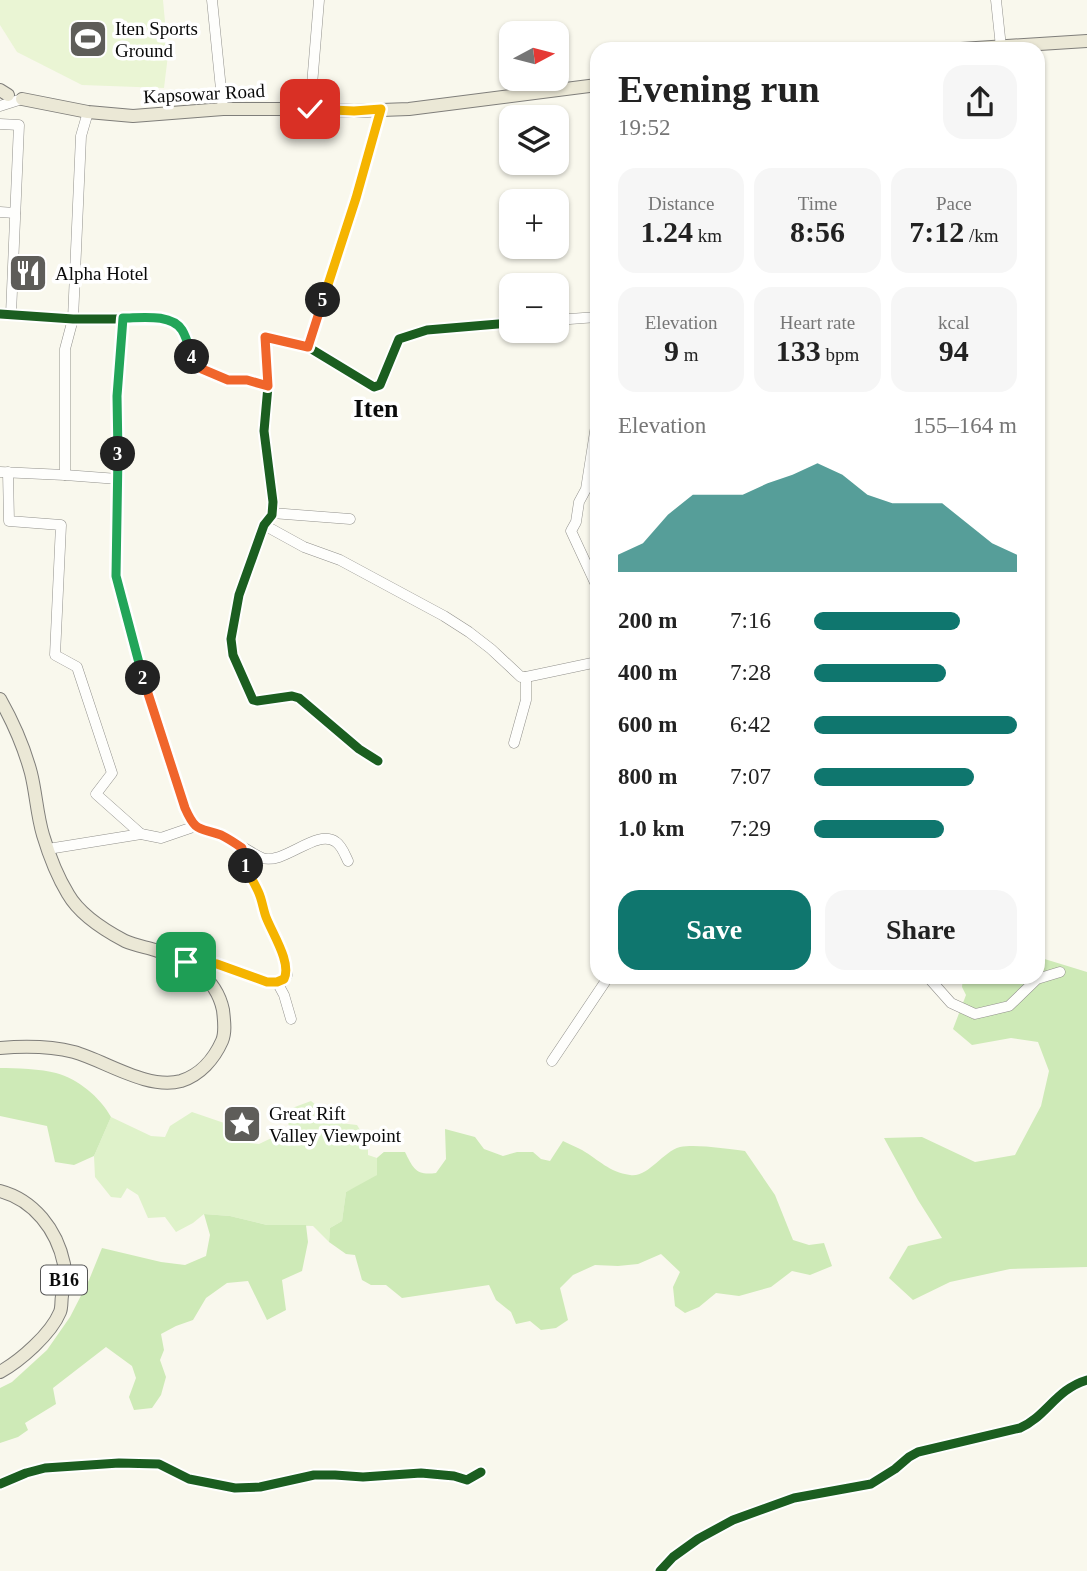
<!DOCTYPE html>
<meta charset="utf-8">
<style>
:root{--surface:#fff;--page:#f6f6f6;--text:#222;--muted:#767676;--accent:#0f766e}
body{margin:0;font-family:Georgia,serif;background:var(--page);color:var(--text);height:100vh;display:flex;flex-direction:column;font-size:26px;white-space:nowrap}
*{box-sizing:border-box;margin:0}
p{font-size:23px;color:var(--muted)}
.icon{flex:none;width:38px;height:38px;fill:none;stroke:currentColor;stroke-width:2;stroke-linecap:round;stroke-linejoin:round}
.map{position:relative;flex:1;overflow:hidden}
.side{position:absolute;left:590px;top:42px;width:455px;height:942px;display:flex;flex-direction:column;background:var(--surface);border-radius:21px;box-shadow:0 2px 5px #0004}
.side>*{flex:none}
.needle{width:46px;rotate:83deg}
.buttons{position:absolute;left:499px;top:21px;display:grid;gap:14px}
.buttons a{display:grid;place-items:center;width:70px;height:70px;border-radius:14px;background:var(--surface);box-shadow:0 2px 5px #0004;font-size:35px}
.pin{position:absolute;display:grid;place-items:center;width:60px;height:60px;color:#fff;margin:-30px;border-radius:14px;box-shadow:0 4px 10px #0006}
.km{position:absolute;width:35px;height:35px;margin:-18px;border-radius:50%;background:#222;color:#fff;font-size:19px;line-height:35px;text-align:center}
.round{display:grid;place-items:center;flex:none;width:74px;height:74px;border-radius:21px;background:var(--page)}
.overview{display:flex;align-items:center;justify-content:space-between;height:119px;padding:0 28px}
h1{font-size:38px;font-weight:800;line-height:52px}
.metrics{display:grid;grid-template-columns:repeat(3,1fr);gap:10px;height:119px;padding:7px 28px}
.metrics div{display:grid;align-content:center;border-radius:18px;background:var(--page);text-align:center}
.metrics b{font-size:30px;font-weight:800}
.metrics small{font-size:19px;font-weight:400}
.metrics p{font-size:19px}
.chart{height:196px;padding:14px 28px}
.chart p{display:flex;justify-content:space-between}
.chart svg{width:100%;height:126px;margin-top:7px;fill:var(--accent);opacity:.7}
.cta{display:flex;gap:14px;margin-top:auto;padding:14px 28px}
.cta a{flex:1;height:80px;border-radius:21px;background:var(--accent);color:#fff;font-size:28px;font-weight:800;line-height:80px;text-align:center}
.cta a+a{background:var(--page);color:var(--text)}
ul{padding:0 28px;list-style:none;font-size:23px}
li{display:grid;grid-template-columns:112px 84px 1fr;align-items:center;height:52px}
li i{height:18px;border-radius:9px;background:var(--accent)}
.map>svg:first-child{display:block}
.green{fill:#dff2ca}
.forest{fill:#ceeab7}
.pitch{fill:#eaf5d4}
.lines{fill:none;stroke-linecap:round;stroke-linejoin:round}
.minor-casing{stroke:#92918c;stroke-width:11}
.major-casing{stroke:#7f7e7a;stroke-width:14}
.minor{stroke:#fefefc;stroke-width:10}
.major{stroke:#ebe8d6;stroke-width:12}
.cycleway-casing{stroke:#fff;stroke-width:13}
.cycleway{stroke:#1b5e20;stroke-width:9}
.split-1-casing{stroke:#fff;stroke-width:14}
.split-2-casing{stroke:#fff;stroke-width:14}
.split-3-casing{stroke:#fff;stroke-width:14}
.split-4-casing{stroke:#fff;stroke-width:14}
.split-5-casing{stroke:#fff;stroke-width:14}
.split-6-casing{stroke:#fff;stroke-width:14}
.split-1{stroke:#f5b400;stroke-width:9}
.split-2{stroke:#f0652b;stroke-width:9}
.split-3{stroke:#22a559;stroke-width:9}
.split-4{stroke:#22a559;stroke-width:9}
.split-5{stroke:#f0652b;stroke-width:9}
.split-6{stroke:#f5b400;stroke-width:9}
.labels{text-anchor:middle;stroke-width:7;stroke-linejoin:round;paint-order:stroke}
.shield{fill:#fff;stroke:#545454;stroke-width:2}
.shield-label{font-size:18px;font-weight:bold;fill:#0a0a0a}
.poi-label{font-size:19px;fill:#0a0a0a;stroke:#fff;text-anchor:start}
.street-label{font-size:19px;fill:#0a0a0a;stroke:#fff}
.district-label{font-size:26px;font-weight:bold;fill:#0a0a0a;stroke:#fff}
</style>
<div class="map">
<svg width="1087" height="1571" viewBox="0 0 1087 1571">
<rect width="100%" height="100%" fill="#f9f8ed"/>
<path class="green" d="M311,1101L322,1110L331,1122L357,1125L368,1143V1155L377,1158L384,1152L376,1178L346,1192L342,1221L330,1228L329,1242L313,1226L267,1225L230,1216L204,1214L193,1223L176,1232L165,1217L148,1218L138,1195L127,1188L121,1198L111,1197L95,1177L94,1156L111,1117L151,1136L165,1137L170,1126L192,1112L230,1125L232,1141L259,1144L280,1134L292,1135L284,1111Z"/>
<g class="forest">
<path d="M1038,957L1087,972V1267L1010,1269L950,1282L913,1300L889,1278L908,1246L942,1238L918,1200L884,1138L922,1137L975,1162L1015,1155L1041,1106L1049,1071L1038,1042L1011,1038L972,1045L953,1029L966,995L962,987L963,977L1038,976Z"/>
<path d="M0,1068C15,1068 42,1069 56,1073C78,1079 100,1097 111,1117L94,1156L74,1165L55,1162L47,1126L0,1116Z"/>
<path d="M445,1129L475,1137L484,1149L503,1156L517,1152H533L541,1159L550,1161L563,1141C569,1144 576,1147 582,1150C599,1160 609,1172 630,1175C648,1178 662,1152 680,1147C697,1144 728,1149 745,1151L775,1195L793,1240L809,1245L824,1243L832,1266L810,1275L792,1271L771,1287L739,1296L716,1293L699,1307L685,1313L675,1306L673,1287L680,1272L661,1254L638,1264L618,1266L595,1265L573,1275L560,1288L568,1320L556,1328L541,1330L530,1321L516,1324L511,1312L496,1300L489,1285L402,1298L386,1285H371L362,1280L355,1255L346,1254L329,1242L330,1228L342,1221L346,1192L377,1175V1158L384,1152H405C413,1168 416,1176 436,1173L446,1159Z"/>
<path d="M204,1214L230,1216L267,1225H306L308,1242L302,1271L282,1280L286,1310L267,1320L248,1281L227,1283L206,1298L193,1320L176,1326L161,1334L164,1350L160,1360L166,1377L161,1395L152,1408L134,1410L129,1397L136,1378L132,1366L106,1347L53,1388L56,1404L25,1423L28,1430L18,1437L0,1443V1388L12,1382L47,1350L70,1317L89,1280L102,1248L161,1262L185,1265L206,1256L210,1235Z"/>
</g>
<path class="pitch" d="M0,0H163L168,55L164,88L82,85L17,52L0,25Z"/>
<g class="lines">
<g class="minor-casing">
<g id="minor">
<path d="M212,0L223,109"/>
<path d="M996,0L1001,47"/>
<path d="M0,106L22,99"/>
<path d="M310,109L319,0"/>
<path d="M381,109L356,198L308,347L374,387L380,385L399,339L427,330L511,323"/>
<path d="M0,124L19,125L11,314"/>
<path d="M0,212L15,213"/>
<path d="M0,314L73,319H160L173,322L179,326L183,332L192,359L195,364L202,370L228,380H247L268,386L264,431L273,502L272,515L264,525L239,595L231,639L233,655L253,700L257,701L292,696L299,698L359,749L378,761"/>
<path d="M123,318L117,395L118,479L116,576L143,679L185,808C198,836 206,826 228,838C239,845 250,852 262,858C285,865 316,828 336,842C342,846 345,855 348,861"/>
<path d="M556,320L597,317"/>
<path d="M268,386L265,337L308,347"/>
<path d="M597,419L586,489L579,502L576,522L571,531L597,587"/>
<path d="M0,472L65,475V349L73,319L81,136L88,112"/>
<path d="M8,472L9,521L61,525L55,655L77,667L112,773L96,794L141,834"/>
<path d="M65,475L118,479"/>
<path d="M272,513L350,519"/>
<path d="M264,525L304,547L340,560L444,616L469,632L491,649L521,677H526V700L514,743"/>
<path d="M526,677L597,662"/>
<path d="M48,849L141,834L161,838L196,826"/>
<path d="M196,969L205,964H217L267,982H277L284,979L287,975L285,960L265,915L258,891L247,869L242,848"/>
<path d="M927,976L951,1003L975,1014L1009,1006L1037,979L1060,972"/>
<path d="M277,982L284,995L291,1019"/>
<path d="M552,1061L609,976"/>
<path d="M0,1484L26,1473L45,1468L119,1463L159,1464L189,1479L235,1488L260,1487L314,1475H335L363,1477L421,1473L454,1476L467,1480L481,1472"/>
<path d="M660,1571L673,1557L698,1539L733,1520L794,1498L871,1484L895,1469L909,1457L918,1452L1020,1428C1046,1417 1056,1389 1087,1380"/>
</g>
</g>
<g class="major-casing">
<g id="major">
<path d="M961,49L1087,41"/>
<path d="M0,90L8,95"/>
<path d="M22,99L88,112L133,116L223,109H310L354,111L409,109L597,85"/>
<path d="M0,699C13,722 24,747 31,773C36,793 37,815 43,835C49,855 57,876 68,894C80,915 104,930 125,941C134,945 145,947 155,950C186,960 216,976 223,1010C224,1020 226,1032 222,1041C214,1059 200,1075 181,1081C147,1090 106,1061 74,1052C50,1046 24,1046 0,1048"/>
<path d="M0,1191C34,1200 57,1230 64,1264C66,1274 63,1286 62,1296C61,1301 62,1307 60,1312C51,1334 20,1361 0,1372"/>
</g>
</g>
<use href="#minor" class="minor"/>
<use href="#major" class="major"/>
<g class="cycleway-casing">
<g id="cycleway">
<path d="M381,109L356,198L308,347L374,387L380,385L399,339L427,330L511,323"/>
<path d="M0,314L73,319H160L173,322L179,326L183,332L192,359L195,364L202,370L228,380H247L268,386L264,431L273,502L272,515L264,525L239,595L231,639L233,655L253,700L257,701L292,696L299,698L359,749L378,761"/>
<path d="M0,1484L26,1473L45,1468L119,1463L159,1464L189,1479L235,1488L260,1487L314,1475H335L363,1477L421,1473L454,1476L467,1480L481,1472"/>
<path d="M660,1571L673,1557L698,1539L733,1520L794,1498L871,1484L895,1469L909,1457L918,1452L1020,1428C1046,1417 1056,1389 1087,1380"/>
</g>
</g>
<use href="#cycleway" class="cycleway"/>
</g>
<g class="lines">
<g class="split-1-casing">
<path id="split-1" d="M186,962L196,969L210,963L217,964L267,982H277L284,979C292,963 272,933 266,917C263,909 262,899 258,891C254,882 249,875 246,866"/>
</g>
<g class="split-2-casing">
<path id="split-2" d="M143,678L185,808C196,833 199,827 221,835C229,839 235,843 242,848L246,866"/>
</g>
<g class="split-3-casing">
<path id="split-3" d="M118,454L116,576L143,678"/>
</g>
<g class="split-4-casing">
<path id="split-4" d="M118,454L117,396L123,318C140,318 171,313 182,330C187,338 189,348 192,357"/>
</g>
<g class="split-5-casing">
<path id="split-5" d="M192,357L195,364L202,369L228,380H247L268,386L265,337L308,347L323,300"/>
</g>
<g class="split-6-casing">
<path id="split-6" d="M310,109L354,111L381,109L356,198L323,300"/>
</g>
<use href="#split-1" class="split-1"/>
<use href="#split-2" class="split-2"/>
<use href="#split-3" class="split-3"/>
<use href="#split-4" class="split-4"/>
<use href="#split-5" class="split-5"/>
<use href="#split-6" class="split-6"/>
</g>
<defs>
<g id="stadium-square" transform="scale(2.0125)"><rect x="-9" y="-9" width="18" height="18" rx="4" fill="#5e5d59" stroke="#fff"/><path d="M0-5a6.5 5 0 1 0 0 10a6.5 5 0 1 0 0-10ZM-3.5-1.8h7v3.6h-7Z" fill="#fff"/></g>
<g id="restaurant-square" transform="scale(2.0125)"><rect x="-9" y="-9" width="18" height="18" rx="4" fill="#5e5d59" stroke="#fff"/><path d="M-5-6h1v4h1v-4h1v4h1v-4h1v5L-1.5 .5V6h-2V.5L-5-1ZM5-6V6H3V1.5H1.5Q1.5-4 5-6Z" fill="#fff"/></g>
<g id="sight-square" transform="scale(2.0125)"><rect x="-9" y="-9" width="18" height="18" rx="4" fill="#5e5d59" stroke="#fff"/><path d="M0-6L1.8-2.2L6-1.7L2.9 1.2L3.7 5.4L0 3.3L-3.7 5.4L-2.9 1.2L-6-1.7L-1.8-2.2Z" fill="#fff"/></g>
</defs>
<g fill-rule="evenodd">
<use href="#stadium-square" x="88" y="39"/>
<use href="#restaurant-square" x="28" y="273"/>
<use href="#sight-square" x="242" y="1124"/>
</g>
<g class="labels">
<rect class="shield" x="41" y="1265.5" width="46" height="29" rx="5"/>
<g class="shield-label">
<text x="64" y="1286">B16</text>
</g>
<g class="poi-label">
<text x="115" y="35">Iten Sports<tspan x="115" dy="22">Ground</tspan></text>
<text x="55" y="280">Alpha Hotel</text>
<text x="269" y="1120">Great Rift<tspan x="269" dy="22">Valley Viewpoint</tspan></text>
</g>
<g class="street-label">
<text transform="translate(204 93) rotate(-3)" y="7">Kapsowar Road</text>
</g>
<g class="district-label">
<text x="376" y="417">Iten</text>
</g>
</g>
</svg>
<div class="buttons">
<a><svg class="needle" viewBox="-14 -14 28 28"><path d="M0-13l5 13h-10z" fill="#e53935"/><path d="M0 13l5-13h-10z" fill="#767676"/></svg></a>
<a><svg class="icon" aria-label="layers" viewBox="0 0 24 24"><path d="M12 4l9 5-9 5-9-5zM3 14l9 5 9-5"/></svg></a>
<a>+</a>
<a>−</a>
</div>
<div class="pin" style="left:186px;top:962px;background:#1e9e55"><svg class="icon" aria-label="arrive" viewBox="0 0 24 24"><path d="M6 21V4h12l-3 4 3 4H6"/></svg></div>
<div class="pin" style="left:310px;top:109px;background:#d93025"><svg class="icon" aria-label="check" viewBox="0 0 24 24"><path d="M5 12l5 5 9-10"/></svg></div>
<b class="km" style="left:246px;top:866px">1</b>
<b class="km" style="left:143px;top:678px">2</b>
<b class="km" style="left:118px;top:454px">3</b>
<b class="km" style="left:192px;top:357px">4</b>
<b class="km" style="left:323px;top:300px">5</b>
<section class="side">
<div class="overview"><div><h1>Evening run</h1><p>19:52</p></div><a class="round"><svg class="icon" aria-label="share" viewBox="0 0 24 24"><path d="M12 15V3M7 8l5-5 5 5M5 13v7h14v-7"/></svg></a></div>
<div class="metrics">
<div><p>Distance</p><b>1.24<small> km</small></b></div>
<div><p>Time</p><b>8:56</b></div>
<div><p>Pace</p><b>7:12<small> /km</small></b></div>
</div>
<div class="metrics">
<div><p>Elevation</p><b>9<small> m</small></b></div>
<div><p>Heart rate</p><b>133<small> bpm</small></b></div>
<div><p>kcal</p><b>94</b></div>
</div>
<div class="chart"><p><span>Elevation</span>155–164 m</p>
<svg viewBox="0 0 160 44" preserveAspectRatio="none"><path d="M0 44V38L10 34L20 24L30 17L40 17L50 17L60 13L70 10L80 6L90 10L100 17L110 20L120 20L130 20L140 27L150 34L160 38V44z"/></svg>
</div>
<ul>
<li><b>200 m</b>7:16<i style="width:72%"></i></li>
<li><b>400 m</b>7:28<i style="width:65%"></i></li>
<li><b>600 m</b>6:42<i style="width:100%"></i></li>
<li><b>800 m</b>7:07<i style="width:79%"></i></li>
<li><b>1.0 km</b>7:29<i style="width:64%"></i></li>
</ul>
<div class="cta"><a>Save</a><a>Share</a></div>
</section>
</div>
